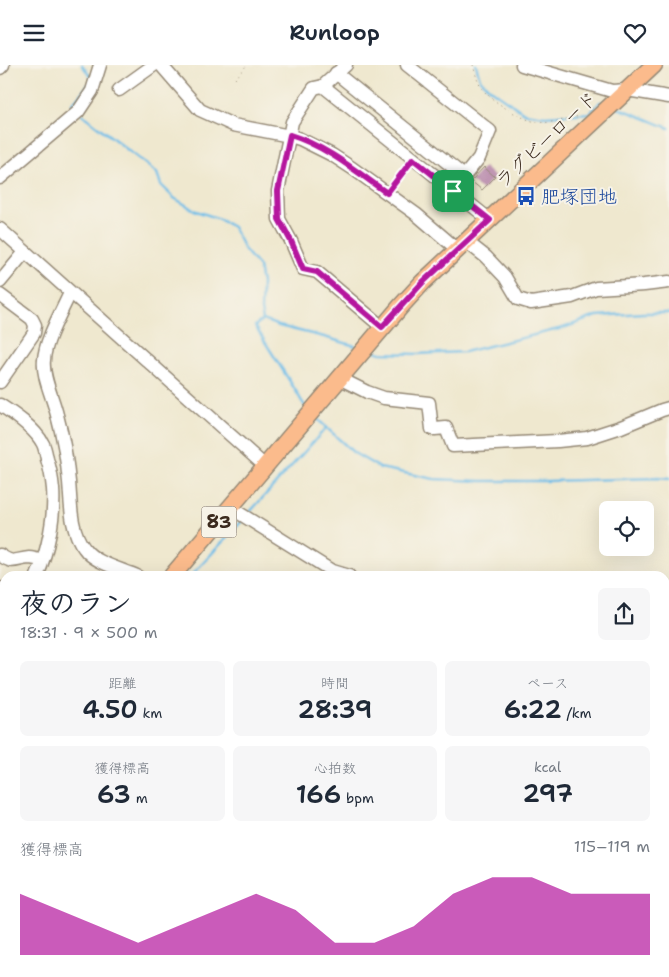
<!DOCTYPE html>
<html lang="ja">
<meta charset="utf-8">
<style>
:root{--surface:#fff;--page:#f6f6f7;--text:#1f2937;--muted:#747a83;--accent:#b5179e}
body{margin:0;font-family:"Shantell Sans","Klee One",sans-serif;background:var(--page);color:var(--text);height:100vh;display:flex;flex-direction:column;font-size:19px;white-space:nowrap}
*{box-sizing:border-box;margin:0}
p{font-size:16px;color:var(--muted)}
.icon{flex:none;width:28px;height:28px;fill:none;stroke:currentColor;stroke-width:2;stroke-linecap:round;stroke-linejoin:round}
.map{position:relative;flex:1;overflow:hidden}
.drawer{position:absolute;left:0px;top:506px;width:670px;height:406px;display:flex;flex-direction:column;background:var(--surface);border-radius:15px 15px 0 0;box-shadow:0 5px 20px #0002}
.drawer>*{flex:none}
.buttons{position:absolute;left:599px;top:436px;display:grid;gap:10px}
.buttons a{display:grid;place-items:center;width:55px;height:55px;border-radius:8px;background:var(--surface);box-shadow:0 5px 20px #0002;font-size:25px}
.pin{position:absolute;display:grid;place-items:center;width:42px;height:42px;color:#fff;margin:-21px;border-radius:10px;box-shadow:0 2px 8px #0006}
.round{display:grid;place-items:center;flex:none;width:52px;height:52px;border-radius:8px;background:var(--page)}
.head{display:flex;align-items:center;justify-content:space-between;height:85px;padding:0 20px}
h1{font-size:28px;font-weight:600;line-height:38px}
.stats{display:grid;grid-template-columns:repeat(3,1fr);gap:8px;height:85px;padding:5px 20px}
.stats div{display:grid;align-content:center;border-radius:8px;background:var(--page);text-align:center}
.stats b{font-size:25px;font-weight:600}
.stats small{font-size:14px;font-weight:400}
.stats p{font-size:14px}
.chart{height:140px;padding:10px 20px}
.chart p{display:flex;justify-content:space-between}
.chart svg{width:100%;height:90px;margin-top:5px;fill:var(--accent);opacity:.7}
header{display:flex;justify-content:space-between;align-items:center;height:65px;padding:0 20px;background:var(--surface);font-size:22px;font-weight:600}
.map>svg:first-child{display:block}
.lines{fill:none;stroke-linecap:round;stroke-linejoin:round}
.stream{stroke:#6ebde8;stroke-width:2.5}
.building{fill:#c096b3}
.minor-casing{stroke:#958976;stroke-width:15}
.major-casing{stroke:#958976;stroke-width:19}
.path{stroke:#958976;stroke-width:1;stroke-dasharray:1 4;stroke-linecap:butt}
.minor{stroke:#fff;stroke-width:12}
.major{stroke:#fbbb8c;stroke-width:16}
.route-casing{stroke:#fff;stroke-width:10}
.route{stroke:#b5179e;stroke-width:6}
.labels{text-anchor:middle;stroke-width:4;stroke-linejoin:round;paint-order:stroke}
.shield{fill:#f7f3e8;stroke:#73665b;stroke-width:1}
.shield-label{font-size:18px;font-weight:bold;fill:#3b2a1e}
.street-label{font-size:19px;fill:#3b2a1e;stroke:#f7f3e8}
.transit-label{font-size:19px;fill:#164399;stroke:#f7f3e8;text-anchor:start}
</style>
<header><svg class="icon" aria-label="menu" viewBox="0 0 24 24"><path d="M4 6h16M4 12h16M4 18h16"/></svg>Runloop<svg class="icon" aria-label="heart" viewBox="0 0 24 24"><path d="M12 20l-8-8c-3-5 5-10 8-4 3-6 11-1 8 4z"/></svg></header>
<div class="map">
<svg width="669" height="912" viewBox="0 0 669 912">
<rect width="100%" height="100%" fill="#f7f3e8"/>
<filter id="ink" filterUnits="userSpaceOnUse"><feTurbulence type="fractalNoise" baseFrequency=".02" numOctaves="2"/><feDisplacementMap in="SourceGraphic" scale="10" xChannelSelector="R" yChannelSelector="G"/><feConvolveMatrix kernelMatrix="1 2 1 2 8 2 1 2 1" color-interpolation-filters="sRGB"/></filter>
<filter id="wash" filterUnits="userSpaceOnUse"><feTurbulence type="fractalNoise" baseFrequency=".0096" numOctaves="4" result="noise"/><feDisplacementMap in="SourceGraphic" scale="20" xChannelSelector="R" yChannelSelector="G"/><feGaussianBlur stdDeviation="1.12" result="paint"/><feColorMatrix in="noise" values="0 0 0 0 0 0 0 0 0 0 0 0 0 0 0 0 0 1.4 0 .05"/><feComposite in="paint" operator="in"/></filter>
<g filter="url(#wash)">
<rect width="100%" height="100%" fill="#efe8cf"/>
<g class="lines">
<g class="stream">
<path d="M82,0L91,12"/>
<path d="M476,0L480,14L490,24L524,48L545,51L590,48L600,37L605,39"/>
<path d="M77,43L72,39L89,19"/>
<path d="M617,43C635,48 652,57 669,63"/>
<path d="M82,49L157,108L161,120L174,133L196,146L217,153L233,162L244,184L259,202L262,218L261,245L263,255"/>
<path d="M263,255L257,259L255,261C268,282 281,302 294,323C299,330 301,337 307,343"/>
<path d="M263,255L279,261L324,272L359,282"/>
<path d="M371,285L381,288L417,289L464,287L563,263L597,251L643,248H669"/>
<path d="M314,351L354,388L380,403L434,414L481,416H547L657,413L669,414"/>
<path d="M248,449L326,363"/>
<path d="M191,511L243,455"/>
<path d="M0,893L5,912"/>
</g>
</g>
<g id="blocks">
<path class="building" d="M484,102L495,112L482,125L471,116Z"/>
</g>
</g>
<g filter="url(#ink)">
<use href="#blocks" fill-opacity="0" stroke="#958976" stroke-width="1"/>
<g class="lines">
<g class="minor-casing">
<g id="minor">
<path d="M161,0L200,45L233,60L290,71L300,74L332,90L352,103L416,149L458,185"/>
<path d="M346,0L323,21L314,23L292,57L278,126L279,154L291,176L303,204L317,207L382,262"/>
<path d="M407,0L490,66L479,93L453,125"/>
<path d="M522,0L612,26L627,25L669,32"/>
<path d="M0,3L3,0"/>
<path d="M336,8L464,111"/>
<path d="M323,21L490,155"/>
<path d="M119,25L154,0"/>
<path d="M0,113L78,47L92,26L100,0"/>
<path d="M0,164L265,401"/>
<path d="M467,177L486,192L505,212L518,234L531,238L572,232L596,223L644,220L669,217"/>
<path d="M0,217L25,187"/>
<path d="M70,228C62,246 45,275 44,295C42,311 53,333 57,350C63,372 67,395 69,417C71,439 70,465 84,483C94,498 121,504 137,511"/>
<path d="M0,230L32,254L35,260L34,268L0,317"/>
<path d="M339,313L367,327L384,333L429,338L432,364H435L446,363L453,381L558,376L587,373L621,362L662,345L669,343"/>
<path d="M0,340C14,349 35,363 43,379C45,383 46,389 47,394C50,403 52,414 53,424C55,451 48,486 37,511"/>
<path d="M231,443L332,506L349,511"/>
<path d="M0,490C14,500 15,494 29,493C33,493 38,495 42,495"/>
<path d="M0,523L5,527"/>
<path d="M0,630L5,626"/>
<path d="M0,647L5,651"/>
<path d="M665,743L669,745"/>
<path d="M665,879L669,874"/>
<path d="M222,908L223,912"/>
<path d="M387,908L388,912"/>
<path d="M420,908L432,912"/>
<path d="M472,912L474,908"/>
<path d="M558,912L563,908H568"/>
<path d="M617,912L619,908"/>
</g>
</g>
<g class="major-casing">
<g id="major">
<path d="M172,511L401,241L423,217L654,0"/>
<path d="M0,721L5,715"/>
</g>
</g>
<g class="path">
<path d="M473,0C475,7 477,16 481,22C489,35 522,55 537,57C551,59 566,54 580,51"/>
<path d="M235,14L247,0"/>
<path d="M394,120L406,103"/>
</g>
<use href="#minor" class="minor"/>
<use href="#major" class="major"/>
</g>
</g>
<g class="lines" filter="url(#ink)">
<g class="route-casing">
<path id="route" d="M290,70C326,81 357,107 387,128L413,94L490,155L423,217L382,262L317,207L303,204L291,176L279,154L278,126Z"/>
</g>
<use href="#route" class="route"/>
</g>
<defs>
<g id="bus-bare" transform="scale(1.5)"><path d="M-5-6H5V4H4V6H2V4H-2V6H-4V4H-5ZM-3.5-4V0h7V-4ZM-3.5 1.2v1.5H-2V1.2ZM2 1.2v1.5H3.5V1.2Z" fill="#1a4fb4" stroke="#f7f3e8" stroke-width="2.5" paint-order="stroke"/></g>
</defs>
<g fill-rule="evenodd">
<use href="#bus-bare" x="526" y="131"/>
</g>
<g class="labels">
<rect class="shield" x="201.5" y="441.5" width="35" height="31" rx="4"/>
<g class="shield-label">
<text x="219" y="463">83</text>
</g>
<g class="street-label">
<text transform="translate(546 74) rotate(-43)" y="7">ラグビーロード</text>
</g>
<g class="transit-label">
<text x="541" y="138">肥塚団地</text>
</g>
</g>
</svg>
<div class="buttons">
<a><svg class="icon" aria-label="locate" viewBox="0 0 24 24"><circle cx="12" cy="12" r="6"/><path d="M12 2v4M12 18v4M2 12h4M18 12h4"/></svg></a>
</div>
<div class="pin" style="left:453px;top:126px;background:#1e9e55"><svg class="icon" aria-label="arrive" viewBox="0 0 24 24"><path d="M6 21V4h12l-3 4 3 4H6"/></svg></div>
<section class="drawer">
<div class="head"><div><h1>夜のラン</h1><p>18:31 · 9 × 500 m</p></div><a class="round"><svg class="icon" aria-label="share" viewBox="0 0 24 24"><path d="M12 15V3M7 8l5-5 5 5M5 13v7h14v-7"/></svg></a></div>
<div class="stats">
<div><p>距離</p><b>4.50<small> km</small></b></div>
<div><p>時間</p><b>28:39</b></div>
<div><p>ペース</p><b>6:22<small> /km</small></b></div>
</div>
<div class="stats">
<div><p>獲得標高</p><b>63<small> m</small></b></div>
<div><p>心拍数</p><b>166<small> bpm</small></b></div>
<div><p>kcal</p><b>297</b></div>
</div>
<div class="chart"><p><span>獲得標高</span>115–119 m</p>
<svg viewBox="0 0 160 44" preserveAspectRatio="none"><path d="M0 44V14L10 22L20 30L30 38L40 30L50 22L60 14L70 22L80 38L90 38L100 30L110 14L120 6L130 6L140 14L150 14L160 14V44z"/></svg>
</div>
</section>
</div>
